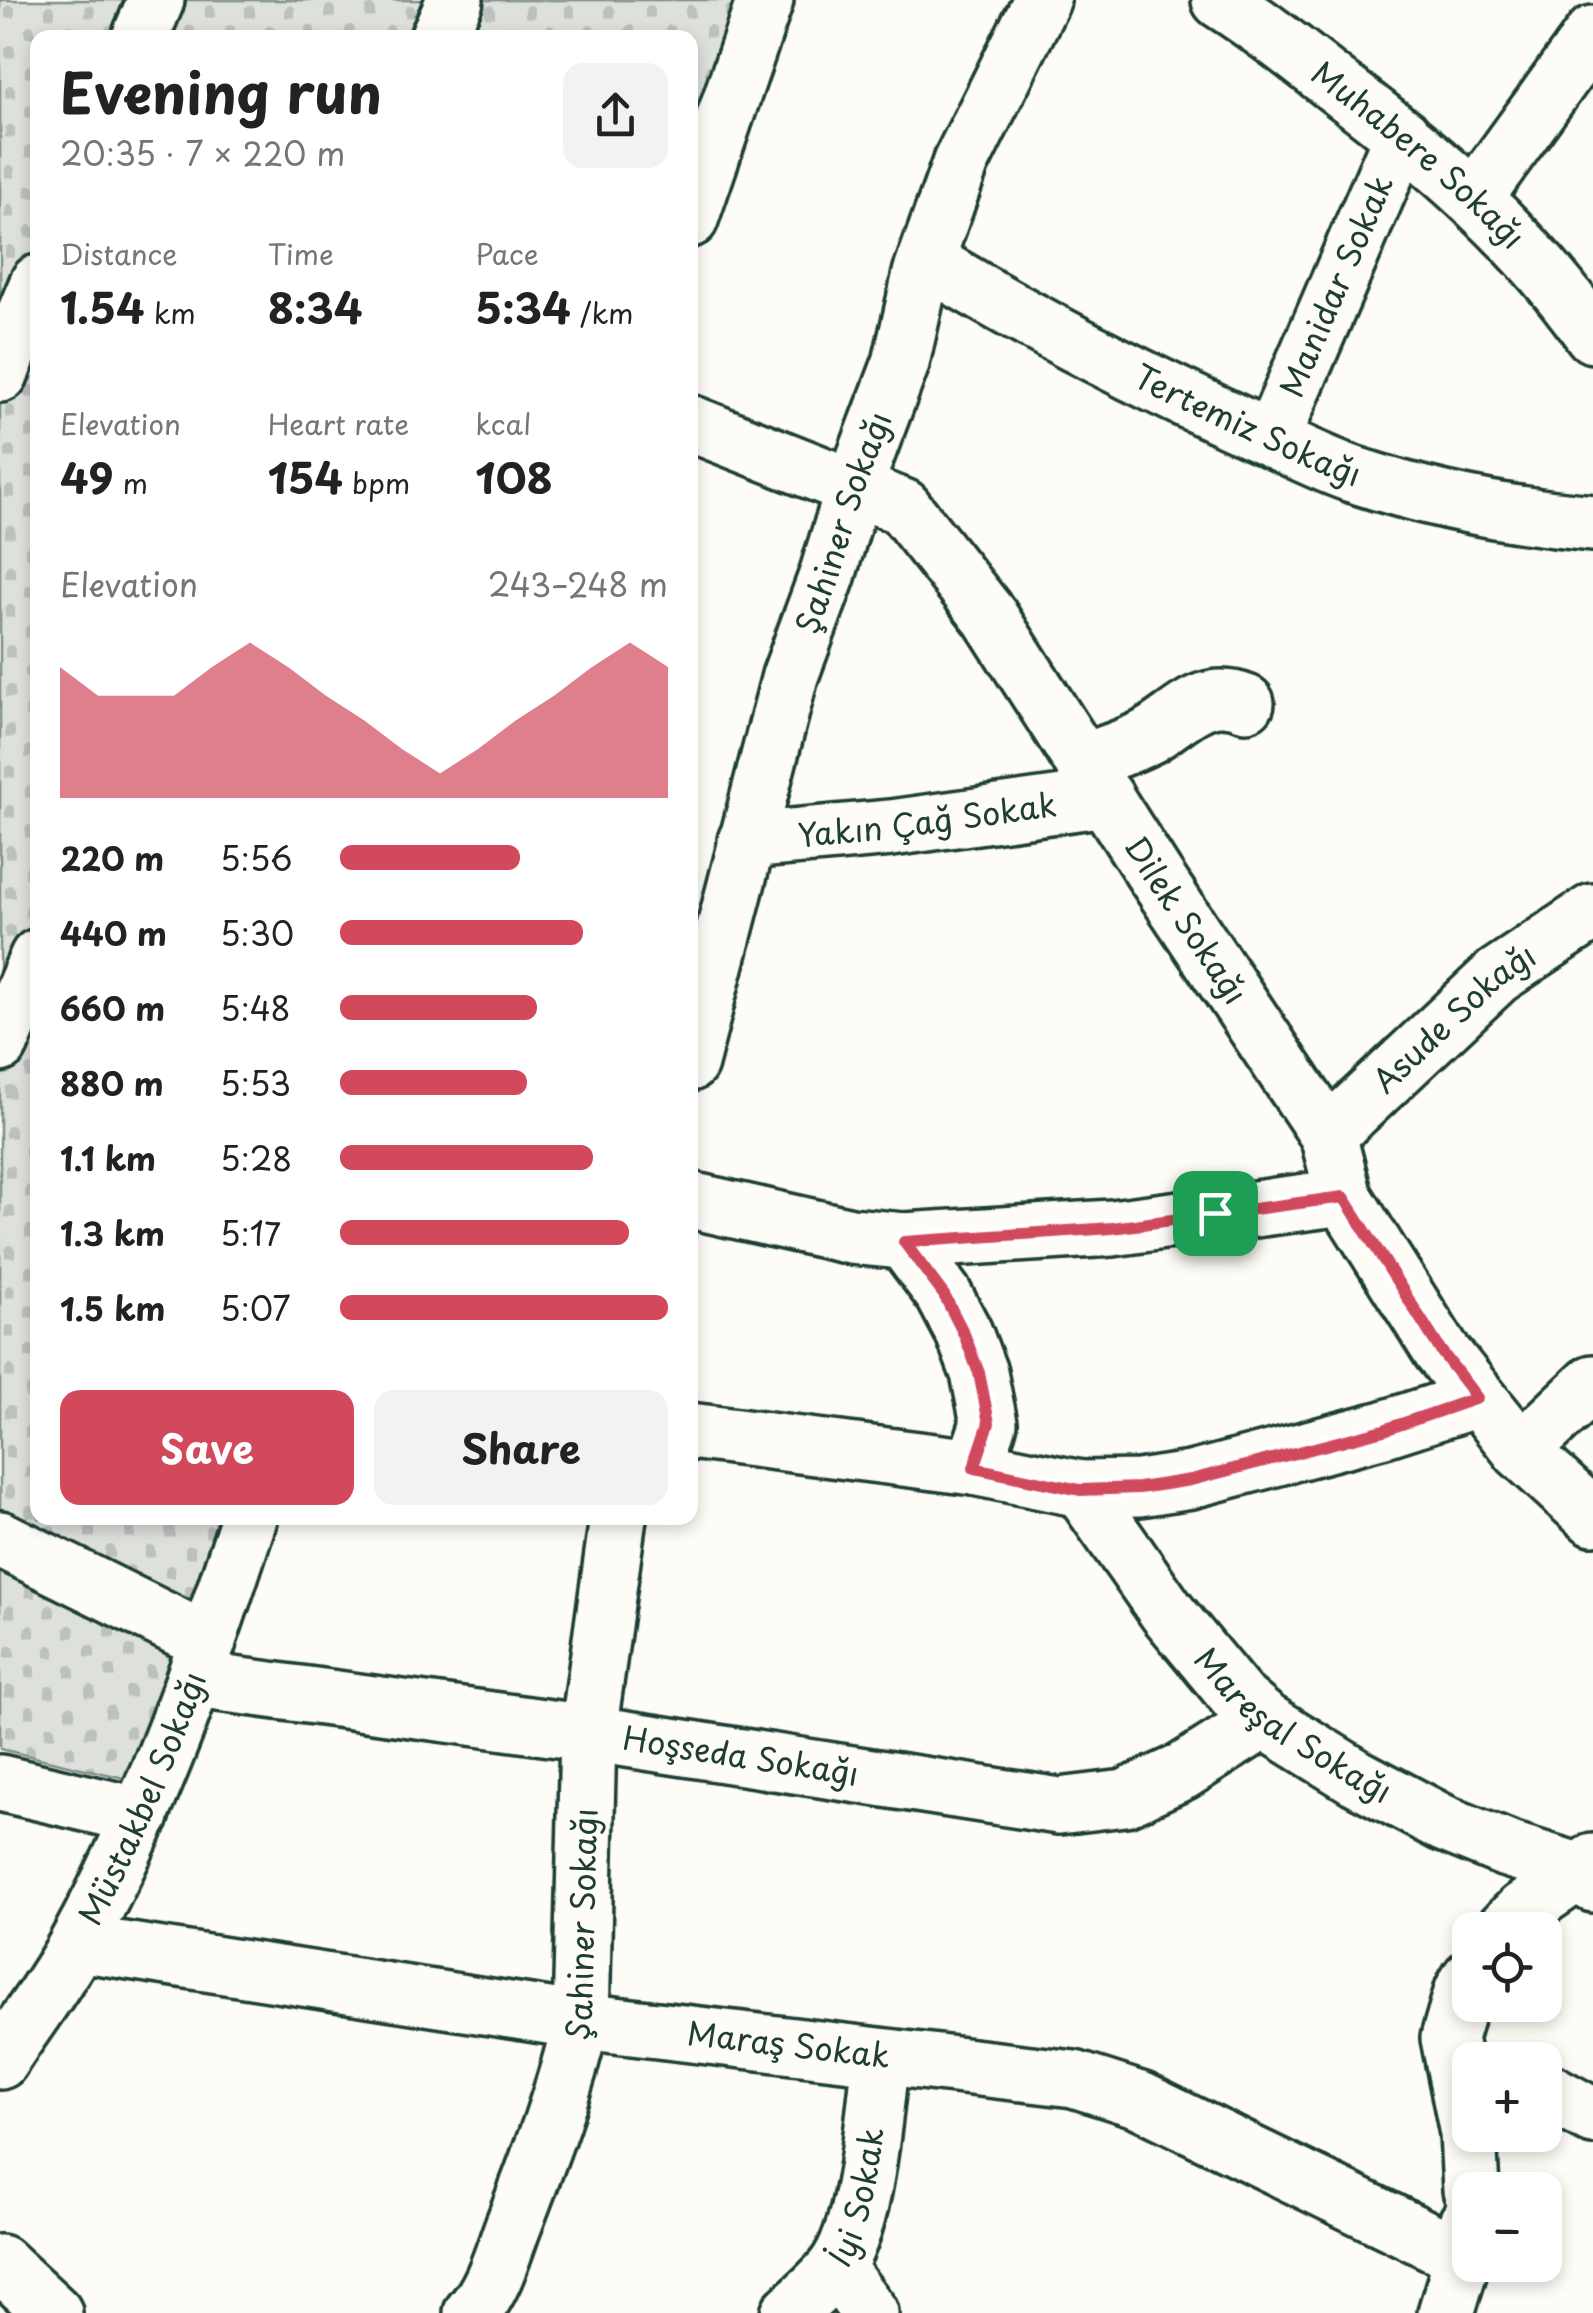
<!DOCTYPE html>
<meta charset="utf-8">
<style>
:root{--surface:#fff;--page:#f2f2f2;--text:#222;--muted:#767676;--accent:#d1495b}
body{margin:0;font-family:"Playpen Sans",sans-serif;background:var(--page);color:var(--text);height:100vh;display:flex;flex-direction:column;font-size:38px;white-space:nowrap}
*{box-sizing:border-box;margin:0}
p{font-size:32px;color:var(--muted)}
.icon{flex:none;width:55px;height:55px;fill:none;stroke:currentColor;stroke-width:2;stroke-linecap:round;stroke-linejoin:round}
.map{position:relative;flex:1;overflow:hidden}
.details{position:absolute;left:30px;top:30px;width:668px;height:1495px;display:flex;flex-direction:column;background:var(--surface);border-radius:20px;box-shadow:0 5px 15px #0003}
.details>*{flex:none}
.controls{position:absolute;left:1452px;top:1912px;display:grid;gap:20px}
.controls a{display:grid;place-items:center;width:110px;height:110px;border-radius:20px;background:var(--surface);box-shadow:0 5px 15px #0003;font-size:50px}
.pin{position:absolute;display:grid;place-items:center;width:85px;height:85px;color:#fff;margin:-42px;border-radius:20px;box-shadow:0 5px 15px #0006}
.round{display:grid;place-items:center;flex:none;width:105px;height:105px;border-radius:20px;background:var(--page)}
.head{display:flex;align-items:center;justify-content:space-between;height:170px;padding:0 30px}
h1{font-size:55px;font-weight:700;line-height:75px}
.metrics{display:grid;grid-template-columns:repeat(3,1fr);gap:15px;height:170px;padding:10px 30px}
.metrics div{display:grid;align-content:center}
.metrics b{font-size:42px;font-weight:700}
.metrics small{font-size:28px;font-weight:400}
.metrics p{font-size:28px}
.chart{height:280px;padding:20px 30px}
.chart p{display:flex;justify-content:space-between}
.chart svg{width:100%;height:180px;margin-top:10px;fill:var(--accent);opacity:.7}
.action{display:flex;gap:20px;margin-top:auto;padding:20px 30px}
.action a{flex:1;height:115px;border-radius:20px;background:var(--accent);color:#fff;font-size:40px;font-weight:700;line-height:115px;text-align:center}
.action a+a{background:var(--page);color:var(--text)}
ul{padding:0 30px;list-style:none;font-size:32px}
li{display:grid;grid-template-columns:160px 120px 1fr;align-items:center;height:75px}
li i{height:25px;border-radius:12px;background:var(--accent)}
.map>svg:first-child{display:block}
.cemetery{fill:url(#cemetery-stones);stroke:#7e8e88;stroke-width:2.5}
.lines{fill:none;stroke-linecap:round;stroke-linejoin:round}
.minor-casing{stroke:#1f3d34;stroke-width:62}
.minor{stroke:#fdfcf7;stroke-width:55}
.route-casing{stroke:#fff;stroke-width:20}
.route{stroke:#d1495b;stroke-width:12}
.labels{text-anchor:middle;stroke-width:10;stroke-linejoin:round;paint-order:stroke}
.street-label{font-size:32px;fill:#1f3d34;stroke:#fdfcf7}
</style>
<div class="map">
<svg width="1593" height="2313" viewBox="0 0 1593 2313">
<defs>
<pattern id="cemetery-stones" width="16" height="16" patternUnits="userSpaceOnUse" patternTransform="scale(2.5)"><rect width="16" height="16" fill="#dde0db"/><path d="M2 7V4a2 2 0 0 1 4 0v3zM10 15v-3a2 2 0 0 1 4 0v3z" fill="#bdc1bd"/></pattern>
</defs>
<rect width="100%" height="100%" fill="#fdfcf7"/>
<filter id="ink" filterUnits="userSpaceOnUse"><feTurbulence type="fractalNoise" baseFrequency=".01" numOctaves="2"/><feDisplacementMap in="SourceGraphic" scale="20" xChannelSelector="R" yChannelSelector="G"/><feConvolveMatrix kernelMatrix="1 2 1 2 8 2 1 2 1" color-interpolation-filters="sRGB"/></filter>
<g filter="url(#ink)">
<path class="cemetery" d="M0,0H745L690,163V38H38V1518H232L128,1779L0,1749Z"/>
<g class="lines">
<g class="minor-casing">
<g id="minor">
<path id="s1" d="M1220,0C1261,26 1299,56 1337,86C1433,158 1524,236 1593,335"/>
<path d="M140,38L156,0"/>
<path d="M438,38L455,0"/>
<path d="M1475,197L1593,34"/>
<path d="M690,219L765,0"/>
<path id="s2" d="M926,260C1030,323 1139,379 1250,429C1284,444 1319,463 1355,475C1431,500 1513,516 1593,523"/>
<path d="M0,374L38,283"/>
<path id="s3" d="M690,423L903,507L990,617L1156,877L1328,1135L1344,1197L1441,1351L1521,1451L1593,1517"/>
<path id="s4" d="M1272,438L1402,135"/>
<path d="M1083,762C1105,754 1128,747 1149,736C1183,716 1203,686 1246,703"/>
<path id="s5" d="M746,841L891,828L1106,798"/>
<path d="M0,1044L38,957"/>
<path id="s6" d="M690,1063L790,676L827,576L854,487L901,363L921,274L961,162L1042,0"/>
<path id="s7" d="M1328,1135L1497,976L1593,912"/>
<path d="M690,1200L851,1236L904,1241L1112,1228L1344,1197"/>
<path d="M904,1241L944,1295L964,1333L979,1373L989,1423L974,1467"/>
<path d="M690,1431L974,1467L1081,1489L1139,1488L1191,1480L1384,1429L1477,1399"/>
<path d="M1521,1451L1593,1383"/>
<path id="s8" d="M1081,1489L1167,1612L1238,1698L1264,1720L1356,1777L1443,1823L1507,1849L1577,1871L1593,1884"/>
<path d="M0,1539L208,1642"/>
<path id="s9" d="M196,1680L588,1733L1059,1806L1125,1798L1182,1772L1264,1720"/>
<path d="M0,1783L141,1816"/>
<path d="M1503,1930L1523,1910L1593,1862"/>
<path id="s10" d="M78,1943L581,2021L1074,2079L1140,2100L1463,2257"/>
<path d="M1470,1978L1463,1990L1449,2038L1468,2133L1471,2190"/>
<path id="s11" d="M0,2061C26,2021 57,1982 79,1940C153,1806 202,1662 249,1518"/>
<path d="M1545,2090L1593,2116"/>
<path d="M0,2263L54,2313"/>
<path d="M836,2267L870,2313"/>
<path id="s12" d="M472,2313C493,2289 501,2259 512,2229C538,2161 565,2092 581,2021L588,1733L618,1518"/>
<path id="s13" d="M789,2313C804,2299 821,2285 834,2269C867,2228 874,2111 881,2058"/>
<path d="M1446,2313L1463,2257L1467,2223"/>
</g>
</g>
<use href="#minor" class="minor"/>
</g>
</g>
<g class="lines" filter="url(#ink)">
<g class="route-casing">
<path id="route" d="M1344,1197L1441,1351L1477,1398L1384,1430L1191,1480L1139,1488L1080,1490L974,1468L989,1423L979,1373L964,1334L944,1295L904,1242L1112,1228Z"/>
</g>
<use href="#route" class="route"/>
</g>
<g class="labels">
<g class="street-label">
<text dy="11" stroke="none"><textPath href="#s1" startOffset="252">Muhabere Sokağı</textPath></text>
<text dy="11" stroke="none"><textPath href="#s4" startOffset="165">Manidar Sokak</textPath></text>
<text dy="11" stroke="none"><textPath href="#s2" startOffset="362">Tertemiz Sokağı</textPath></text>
<text dy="11" stroke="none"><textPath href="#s6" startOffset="562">Şahiner Sokağı</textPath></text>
<text dy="11" stroke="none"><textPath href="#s5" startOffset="182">Yakın Çağ Sokak</textPath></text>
<text dy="11" stroke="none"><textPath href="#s3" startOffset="730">Dilek Sokağı</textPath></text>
<text dy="11" stroke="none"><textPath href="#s7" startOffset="172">Asude Sokağı</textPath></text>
<text dy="11" stroke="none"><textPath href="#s8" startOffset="322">Mareşal Sokağı</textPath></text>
<text dy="11" stroke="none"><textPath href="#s9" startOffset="550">Hoşseda Sokağı</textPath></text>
<text dy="11" stroke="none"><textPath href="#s11" startOffset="300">Müstakbel Sokağı</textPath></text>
<text dy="11" stroke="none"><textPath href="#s12" startOffset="410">Şahiner Sokağı</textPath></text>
<text dy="11" stroke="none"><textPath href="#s10" startOffset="718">Maraş Sokak</textPath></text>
<text dy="11" stroke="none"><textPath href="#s13" startOffset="140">İyi Sokak</textPath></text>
</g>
</g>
</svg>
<div class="controls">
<a><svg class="icon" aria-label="locate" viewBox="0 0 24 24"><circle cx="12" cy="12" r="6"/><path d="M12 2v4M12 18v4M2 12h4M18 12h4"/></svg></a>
<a>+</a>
<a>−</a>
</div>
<div class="pin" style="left:1215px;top:1213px;background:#1e9e55"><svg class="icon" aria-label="arrive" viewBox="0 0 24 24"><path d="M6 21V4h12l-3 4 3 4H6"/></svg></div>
<section class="details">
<div class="head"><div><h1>Evening run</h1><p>20:35 · 7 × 220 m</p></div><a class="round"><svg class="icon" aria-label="share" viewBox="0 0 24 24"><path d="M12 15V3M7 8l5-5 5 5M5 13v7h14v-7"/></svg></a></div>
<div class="metrics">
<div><p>Distance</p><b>1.54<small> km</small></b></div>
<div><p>Time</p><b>8:34</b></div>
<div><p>Pace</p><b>5:34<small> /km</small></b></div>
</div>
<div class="metrics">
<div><p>Elevation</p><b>49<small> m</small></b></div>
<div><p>Heart rate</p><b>154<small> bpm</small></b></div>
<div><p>kcal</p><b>108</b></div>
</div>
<div class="chart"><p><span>Elevation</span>243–248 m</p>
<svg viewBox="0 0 160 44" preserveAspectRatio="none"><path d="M0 44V12L10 19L20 19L30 19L40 12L50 6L60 12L70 19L80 25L90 32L100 38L110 32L120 25L130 19L140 12L150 6L160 12V44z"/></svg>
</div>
<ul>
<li><b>220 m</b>5:56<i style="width:55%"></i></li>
<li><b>440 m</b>5:30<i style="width:74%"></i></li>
<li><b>660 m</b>5:48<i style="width:60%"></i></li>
<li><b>880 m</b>5:53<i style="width:57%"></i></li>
<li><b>1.1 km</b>5:28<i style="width:77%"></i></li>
<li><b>1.3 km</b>5:17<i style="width:88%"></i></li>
<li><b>1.5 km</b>5:07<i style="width:100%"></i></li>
</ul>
<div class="action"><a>Save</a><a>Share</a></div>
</section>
</div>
